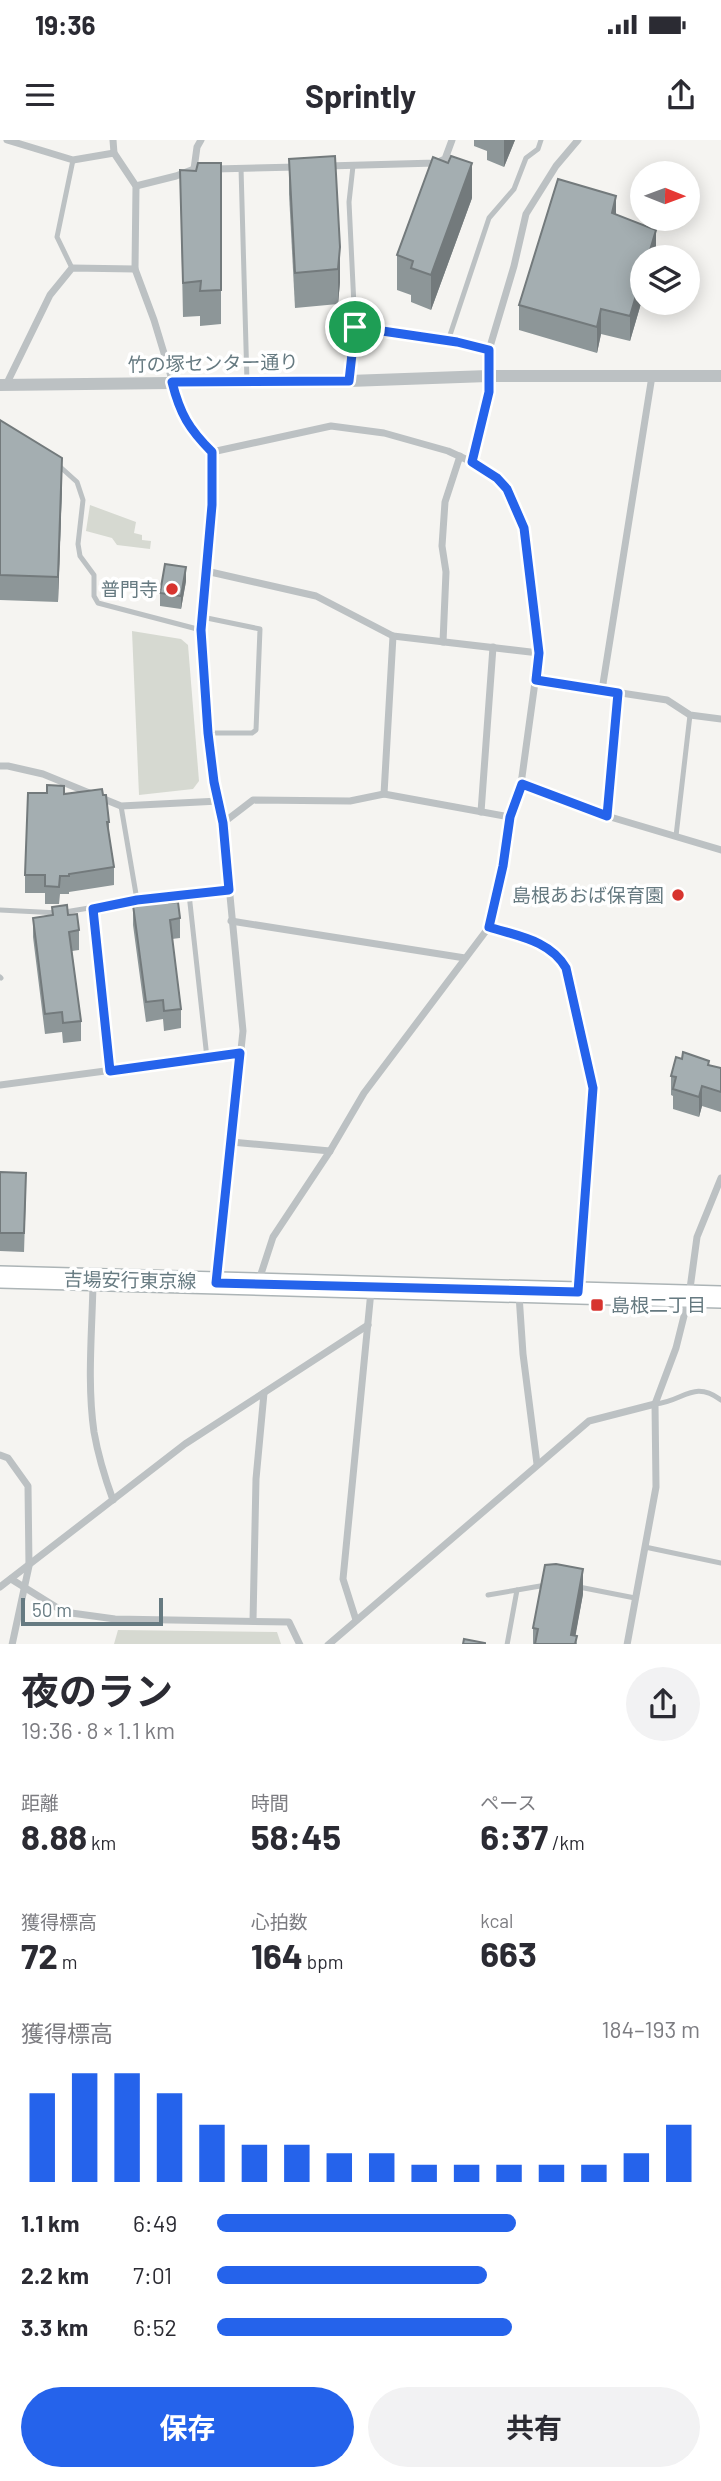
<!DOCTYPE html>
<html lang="ja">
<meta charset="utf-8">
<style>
:root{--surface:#fff;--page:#f2f2f3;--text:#2b2b33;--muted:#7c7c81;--accent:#2563eb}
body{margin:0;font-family:Barlow,"Noto Sans JP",sans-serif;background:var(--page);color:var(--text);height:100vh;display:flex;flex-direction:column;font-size:26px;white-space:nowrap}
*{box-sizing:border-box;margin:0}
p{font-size:23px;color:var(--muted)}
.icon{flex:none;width:38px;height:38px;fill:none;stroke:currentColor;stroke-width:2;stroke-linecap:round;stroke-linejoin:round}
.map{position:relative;height:1504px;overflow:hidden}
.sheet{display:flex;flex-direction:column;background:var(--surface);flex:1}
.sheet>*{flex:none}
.needle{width:46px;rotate:91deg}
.buttons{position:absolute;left:630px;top:21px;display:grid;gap:14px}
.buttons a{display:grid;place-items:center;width:70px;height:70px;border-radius:50%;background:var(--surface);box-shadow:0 4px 18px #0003;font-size:35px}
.scale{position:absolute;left:21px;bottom:18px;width:142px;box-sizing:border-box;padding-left:7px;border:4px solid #667a81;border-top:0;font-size:19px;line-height:24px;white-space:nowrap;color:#667a81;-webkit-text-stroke:5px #fff;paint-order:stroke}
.pin{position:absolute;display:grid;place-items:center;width:60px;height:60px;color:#fff;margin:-30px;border:4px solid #fff;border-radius:50%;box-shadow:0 2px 7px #0007}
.round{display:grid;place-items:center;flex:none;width:74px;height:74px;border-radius:37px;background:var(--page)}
.head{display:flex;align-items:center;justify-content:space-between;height:119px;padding:0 21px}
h1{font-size:38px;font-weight:700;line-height:52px}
.metrics{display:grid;grid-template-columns:repeat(3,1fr);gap:10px;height:119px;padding:7px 21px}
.metrics div{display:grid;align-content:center}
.metrics b{font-size:35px;font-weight:700}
.metrics small{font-size:19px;font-weight:400}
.metrics p{font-size:19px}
.chart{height:196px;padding:14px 21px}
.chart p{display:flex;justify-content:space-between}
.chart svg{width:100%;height:126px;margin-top:7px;stroke:var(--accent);stroke-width:6}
.action{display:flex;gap:14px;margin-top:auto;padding:14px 21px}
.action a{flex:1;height:80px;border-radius:42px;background:var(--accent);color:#fff;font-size:28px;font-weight:700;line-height:80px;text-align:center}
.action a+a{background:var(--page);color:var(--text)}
ul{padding:0 21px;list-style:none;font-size:23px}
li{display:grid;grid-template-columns:112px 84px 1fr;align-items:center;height:52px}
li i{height:18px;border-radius:9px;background:var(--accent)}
.status{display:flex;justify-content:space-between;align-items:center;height:49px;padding:0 35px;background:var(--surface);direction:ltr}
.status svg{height:19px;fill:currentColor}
header{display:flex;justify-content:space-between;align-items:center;height:91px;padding:0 21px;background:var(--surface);font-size:32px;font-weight:700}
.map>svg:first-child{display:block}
.green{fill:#d6d9d1}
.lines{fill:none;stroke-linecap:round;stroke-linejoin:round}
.secondary-casing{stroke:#acb4b6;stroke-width:24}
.service{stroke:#bcc1c3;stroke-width:5}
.minor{stroke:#bcc1c3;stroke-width:7}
.tertiary{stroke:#bcc1c3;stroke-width:12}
.secondary{stroke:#fff;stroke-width:21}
.wall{fill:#8d9698}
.shaded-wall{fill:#737a7c}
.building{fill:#a4aeb1;stroke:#737a7c;stroke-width:2}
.route-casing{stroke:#fff;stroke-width:14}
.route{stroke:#2563eb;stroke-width:9}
.poi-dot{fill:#d7342f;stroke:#fff;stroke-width:2.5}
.labels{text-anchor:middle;stroke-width:7;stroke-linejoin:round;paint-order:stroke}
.street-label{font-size:19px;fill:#667a81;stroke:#fff}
.poi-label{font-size:19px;fill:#667a81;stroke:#fff;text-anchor:end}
</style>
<div class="status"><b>19:36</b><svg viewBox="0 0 49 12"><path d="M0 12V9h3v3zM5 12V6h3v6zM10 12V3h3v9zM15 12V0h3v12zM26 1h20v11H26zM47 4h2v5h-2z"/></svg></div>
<header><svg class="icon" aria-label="menu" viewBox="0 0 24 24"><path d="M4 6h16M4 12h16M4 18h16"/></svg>Sprintly<svg class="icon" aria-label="share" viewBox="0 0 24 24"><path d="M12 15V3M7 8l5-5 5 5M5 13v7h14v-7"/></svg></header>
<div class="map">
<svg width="721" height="1505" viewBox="0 0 721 1505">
<rect width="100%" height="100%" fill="#f5f4f1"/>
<g class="green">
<path d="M90,365L136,382L134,393L142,395V400L151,401L150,409L117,405L112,398L86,391Z"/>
<path d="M132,491L181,499L188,505L199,641L193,649L139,655Z"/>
<path d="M118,1490L277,1492L281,1504H114Z"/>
</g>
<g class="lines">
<g class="secondary-casing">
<path id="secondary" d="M0,1137L721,1157"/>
</g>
<g class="service">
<path d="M241,28L247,242"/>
<path d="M72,128L57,97L73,20"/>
<path d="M355,187L457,202L489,210"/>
<path d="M448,201L489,78L514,49L526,18L538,9L541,0"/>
<path d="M349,239L355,187L349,62L353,26"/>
<path d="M57,324L77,342L83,360L78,404L80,416L94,435V456L98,463L201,490"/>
<path d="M202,477L260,489L256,590L252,593H208"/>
<path d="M121,666L137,760"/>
<path d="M607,676L619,553"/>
<path d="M676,696L690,575"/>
<path d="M189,754L207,918"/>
<path d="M93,769L110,931"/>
<path d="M0,770L59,773L137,760L229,750"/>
<path d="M0,837L1,838"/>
<path d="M655,1264C683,1262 693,1239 721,1260"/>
<path d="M645,1407L721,1423"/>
<path d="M579,1447L635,1458"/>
<path d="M488,1455L517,1450"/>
<path d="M507,1505L517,1450L546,1445"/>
</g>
<g class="minor">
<path d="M7,0L73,20L114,13"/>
<path d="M113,0L114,13L136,46L135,129L154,180L183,276L190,289L212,312V365L201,503L208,593L213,642L223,683L243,891L216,1142"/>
<path d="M327,26L436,23L445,19L452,0"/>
<path d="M194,29L197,7L201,0"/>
<path d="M215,29L297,27"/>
<path d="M136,46L176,36L194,29H203"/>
<path d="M6,245L50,155L72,128L135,129"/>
<path d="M212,312L331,286L384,293L448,311L472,322"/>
<path d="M206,431L316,456L393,496L539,513"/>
<path d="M443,502L446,432L442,406L445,362L460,316"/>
<path d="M536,540L667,560L690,575L721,579"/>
<path d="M602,550L652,236"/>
<path d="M0,626H8L43,634L121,666L219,661"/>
<path d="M521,644L607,676L721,710"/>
<path d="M384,654L393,496"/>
<path d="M481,672L493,507"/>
<path d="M223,683L253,660L350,661L384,654L510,677"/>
<path d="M231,781L465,818"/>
<path d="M489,787C517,796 550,800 566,828L593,948L578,1150"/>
<path d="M0,945L240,913"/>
<path d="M231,1002L330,1011"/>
<path d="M259,1140L273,1097L330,1011L364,953L489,787L503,726L510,677L521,644L539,513L524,388L507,349L497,338L472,322L489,252V210L514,126L526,74L556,26L578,0"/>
<path d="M93,1144C92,1192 87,1244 94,1292C98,1315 105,1338 113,1360"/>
<path d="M519,1155L523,1214L537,1324"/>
<path d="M0,1315L8,1318L28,1346L29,1426L12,1505"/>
<path d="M11,1439L64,1472L115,1479L289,1482L300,1505"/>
<path d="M0,1447L185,1304L368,1185"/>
<path d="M356,1480L343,1439L371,1151"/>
<path d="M253,1481L256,1339L264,1253"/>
<path d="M328,1505L589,1281L655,1264"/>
<path d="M627,1505L656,1347L655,1264L676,1208L689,1156L697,1097L721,1038"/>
</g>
<path class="tertiary" d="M0,245L349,241L488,236H721"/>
<use href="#secondary" class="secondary"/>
</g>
<g class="wall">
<path d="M474,0H515L504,27L487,20V11L474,6Z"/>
<path d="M335,16L340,142L338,164L295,168L289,54V19Z"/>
<path d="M221,23V184L200,186V176L183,177L180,30L196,31Z"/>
<path d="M472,58L431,170L411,162V155L397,150V115Z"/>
<path d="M616,74L656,115L642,117V160L630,201L601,194L597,213L519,190V165Z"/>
<path d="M0,280L62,344L58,462L0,460Z"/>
<path d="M186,441L181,469L160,466V453Z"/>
<path d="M64,654L109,682V693L114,727V745L69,752V754H60L59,764H45V753H25V735Z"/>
<path d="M153,755L169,763L180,778V798L172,799L181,869V888L164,891L163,879L146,882L133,785V765L153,763Z"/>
<path d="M52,767L68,775L79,790V810L72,811L81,881V901L63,903L62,892L45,894L33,797V778L52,775Z"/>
<path d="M709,925L721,928V972L702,966L699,977L673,969V956L671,955V936Z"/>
<path d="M0,1032L26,1051L24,1112L0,1111Z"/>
<path d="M583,1454L575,1496L577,1504H533V1488Z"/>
</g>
<g class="shaded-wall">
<path d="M504,0H515L504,27Z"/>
<path d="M472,23V58L431,170V135Z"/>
<path d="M616,56V82L612,73Z"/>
<path d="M656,90V115L655,117H648Z"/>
<path d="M340,107V142L338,164V129Z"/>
<path d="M642,135V160L630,201V176Z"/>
<path d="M601,169V194L597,213V187Z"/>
<path d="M62,318V344L58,462V437Z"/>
<path d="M186,427V441L181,469V456Z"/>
<path d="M702,946V966L699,977V957Z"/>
<path d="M583,1429V1454L574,1504L571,1495Z"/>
</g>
<g class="building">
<path d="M335,16L340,107L338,129L295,133L289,19Z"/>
<path d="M451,16L472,23L431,135L411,128L413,121L397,115L433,17L448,23Z"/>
<path d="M198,23H221V150L200,151L201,141L183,143L180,30L196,31Z"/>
<path d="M558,39L616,56L612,73L656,90L648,117H642V135L630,176L601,169L597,187L519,165Z"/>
<path d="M0,280L62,318L58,437L0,435Z"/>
<path d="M165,424L186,427L181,456L160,453Z"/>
<path d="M47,645L64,646V654L102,649L103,655H106L109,682H107L114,727L69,734V736H60L59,747L45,746V735H25L28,653H47Z"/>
<path d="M167,753L169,763L178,762L180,778L170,780L181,869L164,871L163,860L146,862L133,765L154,763L153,755Z"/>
<path d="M67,765L68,775L77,774L79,790L69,792L81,881L63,883L62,872L45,874L33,778L53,775L52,767Z"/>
<path d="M683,912L709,921L708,925L721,928V952L702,946L699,957L673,949L676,937L671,936L676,917L682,919Z"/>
<path d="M0,1032L26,1033L24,1093H0Z"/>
<path d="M556,1424L583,1429L571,1495L577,1496L575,1504H535L538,1489L533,1488L545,1425Z"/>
<path d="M464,1499L485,1503V1504H463Z"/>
</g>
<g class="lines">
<g class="route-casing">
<path id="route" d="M355,187L457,202L489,210V252L472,322L497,338L507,349L524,388L539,513L536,540L618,553L607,676L522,644L510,677L503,726L489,787C517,796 550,800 566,828L593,948L578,1152L216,1143L240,913L110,931L93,769L137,760L229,750L223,683L214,642L208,593L201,490L212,365V312C189,289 180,274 172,242L349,241Z"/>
</g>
<use href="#route" class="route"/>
</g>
<g class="poi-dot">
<circle cx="172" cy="449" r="7"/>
<circle cx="678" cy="755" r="7"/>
<rect x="590" y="1158" width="14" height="14" rx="3.5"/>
</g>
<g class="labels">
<g class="street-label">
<text transform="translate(213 223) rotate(-1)" y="7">竹の塚センター通り</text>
<text transform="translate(130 1140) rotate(1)" y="7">吉場安行東京線</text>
</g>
<g class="poi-label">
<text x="158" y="456">普門寺</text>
<text x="664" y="762">島根あおば保育園</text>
<text x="611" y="1172" text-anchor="start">島根二丁目</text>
</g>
</g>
</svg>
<div class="buttons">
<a><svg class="needle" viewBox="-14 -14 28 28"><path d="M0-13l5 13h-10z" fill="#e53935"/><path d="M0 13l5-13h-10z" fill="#7c7c81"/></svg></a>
<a><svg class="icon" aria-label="layers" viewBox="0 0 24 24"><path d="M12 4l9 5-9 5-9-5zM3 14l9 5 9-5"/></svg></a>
</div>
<div class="scale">50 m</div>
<div class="pin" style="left:355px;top:187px;background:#1e9e55"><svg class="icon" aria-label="arrive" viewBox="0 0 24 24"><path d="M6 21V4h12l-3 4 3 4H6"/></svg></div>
</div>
<section class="sheet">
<div class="head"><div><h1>夜のラン</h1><p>19:36 · 8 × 1.1 km</p></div><a class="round"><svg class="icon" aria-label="share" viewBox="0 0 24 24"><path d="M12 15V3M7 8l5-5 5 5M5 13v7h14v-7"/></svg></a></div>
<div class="metrics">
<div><p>距離</p><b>8.88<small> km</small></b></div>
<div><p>時間</p><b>58:45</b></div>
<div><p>ペース</p><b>6:37<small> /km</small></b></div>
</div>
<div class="metrics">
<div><p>獲得標高</p><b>72<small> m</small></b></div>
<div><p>心拍数</p><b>164<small> bpm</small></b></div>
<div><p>kcal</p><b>663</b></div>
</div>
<div class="chart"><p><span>獲得標高</span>184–193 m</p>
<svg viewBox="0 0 160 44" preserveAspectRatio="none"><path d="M5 44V13M15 44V6M25 44V6M35 44V13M45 44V24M55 44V31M65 44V31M75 44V34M85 44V34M95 44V38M105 44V38M115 44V38M125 44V38M135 44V38M145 44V34M155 44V24"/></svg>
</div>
<ul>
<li><b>1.1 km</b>6:49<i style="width:62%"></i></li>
<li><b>2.2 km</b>7:01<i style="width:56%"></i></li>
<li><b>3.3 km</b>6:52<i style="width:61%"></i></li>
</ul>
<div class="action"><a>保存</a><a>共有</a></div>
</section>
